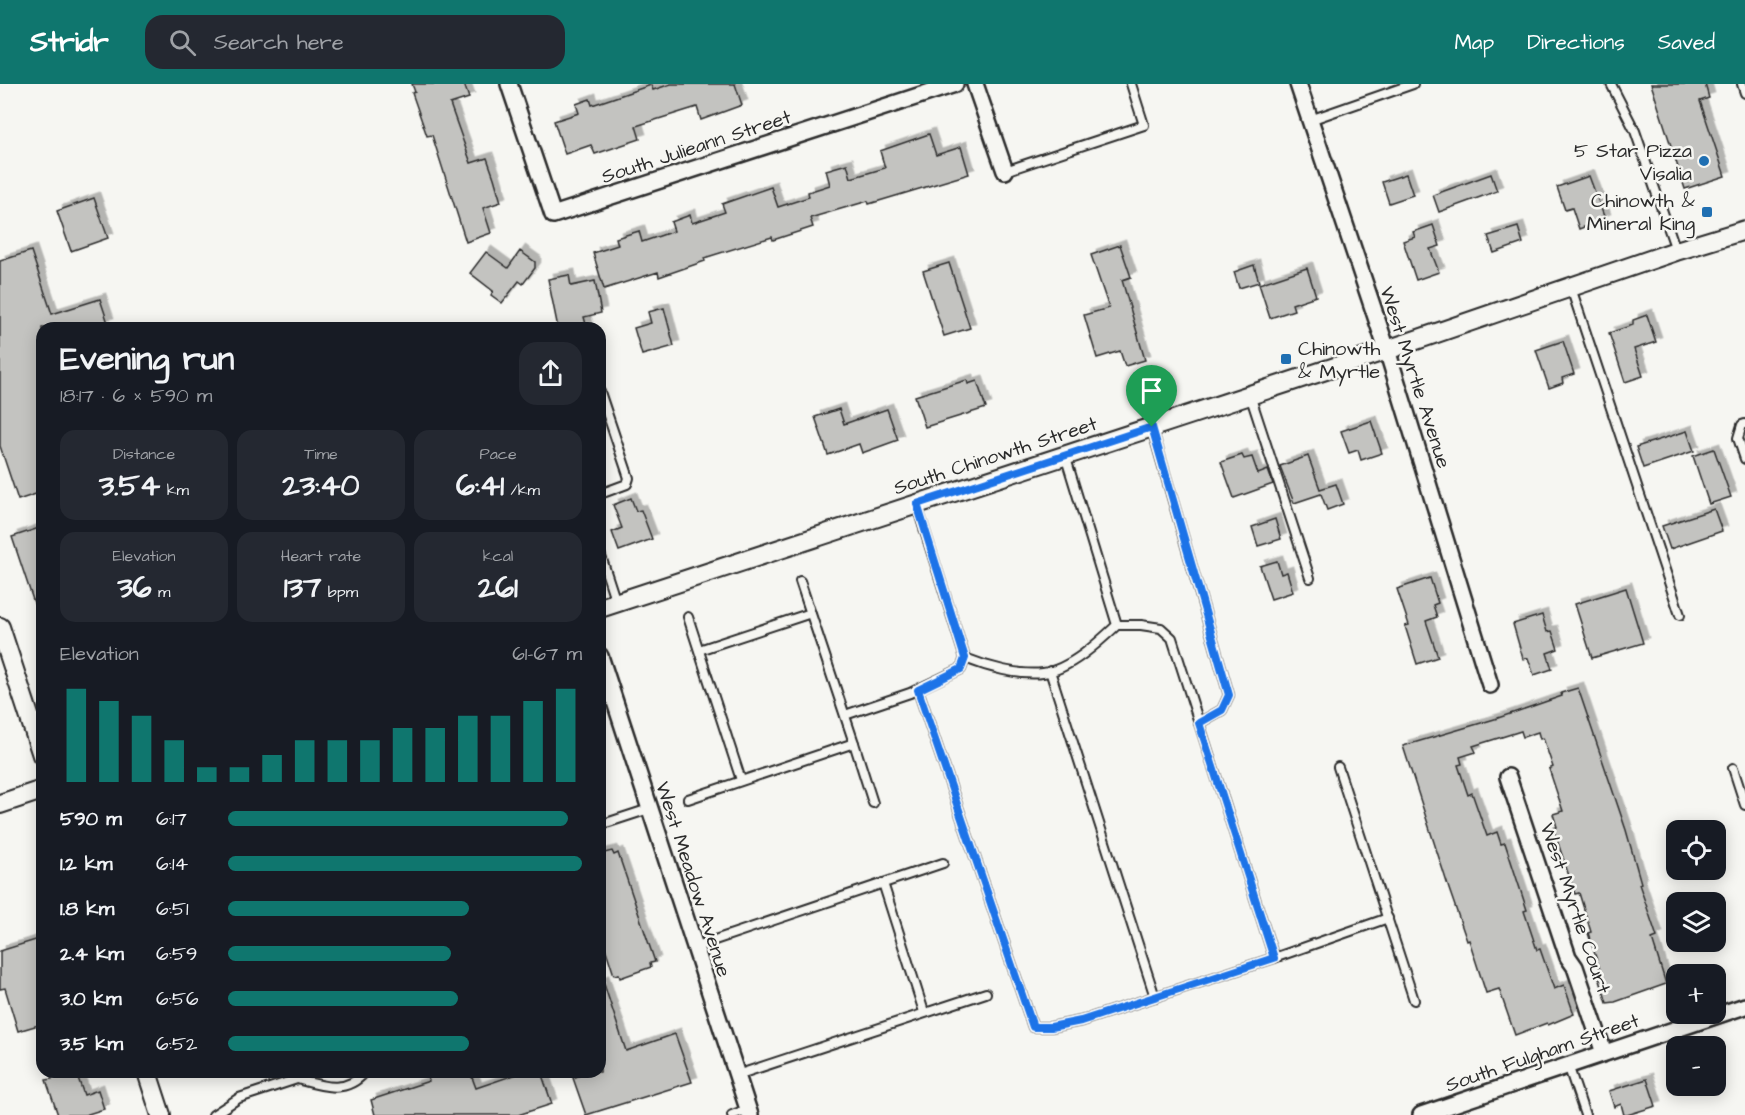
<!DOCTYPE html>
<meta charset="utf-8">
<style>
:root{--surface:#171b24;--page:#242831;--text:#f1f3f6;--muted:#9ea1a6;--accent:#0f766e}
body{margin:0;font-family:"Architects Daughter",sans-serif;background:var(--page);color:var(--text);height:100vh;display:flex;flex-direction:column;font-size:22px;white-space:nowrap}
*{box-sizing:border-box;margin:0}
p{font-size:20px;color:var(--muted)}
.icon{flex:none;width:33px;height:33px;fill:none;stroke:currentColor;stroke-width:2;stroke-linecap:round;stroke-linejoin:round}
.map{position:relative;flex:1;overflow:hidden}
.drawer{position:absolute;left:36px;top:238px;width:570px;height:756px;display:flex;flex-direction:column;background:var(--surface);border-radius:18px;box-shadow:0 3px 15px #0003}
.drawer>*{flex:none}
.controls{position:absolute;left:1666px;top:736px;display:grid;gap:12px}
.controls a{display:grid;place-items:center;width:60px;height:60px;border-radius:12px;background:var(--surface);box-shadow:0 3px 15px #0003;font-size:30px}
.pin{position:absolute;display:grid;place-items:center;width:51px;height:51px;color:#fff;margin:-62px -26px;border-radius:50% 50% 50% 0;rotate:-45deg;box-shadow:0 0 6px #0007}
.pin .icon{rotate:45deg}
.round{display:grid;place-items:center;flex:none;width:63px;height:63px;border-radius:18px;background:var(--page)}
.headline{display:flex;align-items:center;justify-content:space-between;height:102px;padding:0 24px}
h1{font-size:33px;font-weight:700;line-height:45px}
.stats{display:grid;grid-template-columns:repeat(3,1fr);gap:9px;height:102px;padding:6px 24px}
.stats div{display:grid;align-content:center;border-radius:15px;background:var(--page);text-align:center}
.stats b{font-size:30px;font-weight:700}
.stats small{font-size:16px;font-weight:400}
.stats p{font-size:16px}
.chart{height:168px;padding:12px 24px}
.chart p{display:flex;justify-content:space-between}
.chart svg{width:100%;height:108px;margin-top:6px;stroke:var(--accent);stroke-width:6}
ul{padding:0 24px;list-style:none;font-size:20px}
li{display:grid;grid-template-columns:96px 72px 1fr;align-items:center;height:45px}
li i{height:15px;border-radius:8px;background:var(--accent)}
header{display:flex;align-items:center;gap:36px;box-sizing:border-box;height:84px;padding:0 30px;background:var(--accent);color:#fff}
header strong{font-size:28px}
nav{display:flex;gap:33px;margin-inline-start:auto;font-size:21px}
.search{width:420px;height:54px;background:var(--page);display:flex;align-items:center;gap:15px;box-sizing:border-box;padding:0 21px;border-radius:18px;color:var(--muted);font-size:22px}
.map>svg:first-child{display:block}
.building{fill:#c3c3c0;stroke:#2b2b2b;stroke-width:1.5;filter:url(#shadow)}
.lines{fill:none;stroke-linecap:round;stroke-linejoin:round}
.service-casing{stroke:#2b2b2b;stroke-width:12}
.minor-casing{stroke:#2b2b2b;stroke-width:20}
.tertiary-casing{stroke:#2b2b2b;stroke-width:22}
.service{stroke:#f6f6f2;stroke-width:8}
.minor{stroke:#f6f6f2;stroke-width:15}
.tertiary{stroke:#f6f6f2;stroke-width:18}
.route-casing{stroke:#fff;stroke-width:12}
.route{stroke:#1a73e8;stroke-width:8}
.poi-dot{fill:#1f6fb2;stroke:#f6f6f2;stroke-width:2}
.labels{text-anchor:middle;stroke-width:5;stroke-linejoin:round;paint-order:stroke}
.street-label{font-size:20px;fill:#2b2b2b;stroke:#f6f6f2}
.poi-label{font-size:20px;fill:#2b2b2b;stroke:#f6f6f2;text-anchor:end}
</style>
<header>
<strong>Stridr</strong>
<div class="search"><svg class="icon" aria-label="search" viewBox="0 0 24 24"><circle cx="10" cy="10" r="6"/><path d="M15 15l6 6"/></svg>Search here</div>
<nav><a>Map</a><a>Directions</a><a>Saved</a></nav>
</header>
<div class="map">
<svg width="1745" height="1031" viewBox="0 0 1745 1031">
<defs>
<filter id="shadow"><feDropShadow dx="5.5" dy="-5.5" stdDeviation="0" flood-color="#0004"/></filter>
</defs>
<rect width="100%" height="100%" fill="#f6f6f2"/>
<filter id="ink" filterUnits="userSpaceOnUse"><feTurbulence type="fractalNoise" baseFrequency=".0167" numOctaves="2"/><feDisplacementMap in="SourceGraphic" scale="12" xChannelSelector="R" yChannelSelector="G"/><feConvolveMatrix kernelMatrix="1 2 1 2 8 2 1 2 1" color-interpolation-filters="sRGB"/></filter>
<g filter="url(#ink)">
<g class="building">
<path d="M412,0H464L469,14L450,20L471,79L487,74L494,94L501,118L483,124L491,149L466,158L432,51L427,52L412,9L415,8Z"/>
<path d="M671,0H735L742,21L701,36L697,23L636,42L640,55L595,70L591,61L565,70L554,37L579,29L576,20L590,15L592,21L651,1L653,6Z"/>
<path d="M1651,0H1705L1709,14L1700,17L1725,92L1685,105Z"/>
<path d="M929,50L936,71L961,63L969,90L869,120L868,117L810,134L813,143L773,156L772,153L704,174L705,177L659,193L658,188L604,205L593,169L618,161L616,154L639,147L642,158L674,147L671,138L690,131L692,139L725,128L722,120L771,103L778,123L809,113L808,108L830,101L826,86L847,80L851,94L885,84L880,67Z"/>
<path d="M1406,90L1413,111L1389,119L1382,98Z"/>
<path d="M1491,90L1497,107L1439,128L1433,111Z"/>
<path d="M1589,92L1605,135L1579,145L1572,124L1565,126L1557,103Z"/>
<path d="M94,114L108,154L71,167L57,127Z"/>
<path d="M1433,141L1440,162L1430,165L1439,188L1416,196L1403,157L1415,153L1413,148Z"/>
<path d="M1518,143L1523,159L1494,169L1488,152Z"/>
<path d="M1120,161L1131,193L1122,196L1145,276L1125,282L1120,267L1097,274L1084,231L1109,224L1091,171Z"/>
<path d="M31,167L52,230L100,215L108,239L91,244H42V408L18,416L0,362V177Z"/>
<path d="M520,167L535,178V184L523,200L519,197L502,219L491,211L493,207L470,189L486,168L508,184Z"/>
<path d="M949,179L970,244L944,252L923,187Z"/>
<path d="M1254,181L1259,198L1239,204L1234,188Z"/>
<path d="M1307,184L1316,212L1292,220L1294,226L1270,234L1259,200Z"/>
<path d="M569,191L571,202L595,197L601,229L584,233L587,244H558L548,195Z"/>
<path d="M664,224L674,262L642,271L634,244L651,239L648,228Z"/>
<path d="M1647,231L1656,258L1634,265L1643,292L1625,298L1609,249L1633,241V236Z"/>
<path d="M1563,257L1574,290L1562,294L1563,299L1549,304L1536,266Z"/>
<path d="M967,296L968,300L977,297L986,324L925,343L915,312Z"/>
<path d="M839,325L844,340L887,325L898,356L862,369L859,360L828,371L815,333Z"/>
<path d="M1371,337L1382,369L1361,376L1358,366L1349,369L1341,347Z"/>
<path d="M1687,347L1694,367L1643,384L1636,363Z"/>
<path d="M1714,365L1731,413L1709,420L1693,372Z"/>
<path d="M1242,371L1244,375L1252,373L1258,390L1268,386L1273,400L1234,414L1221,378Z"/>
<path d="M1308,372L1320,405L1336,400L1343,420L1327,426L1321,410L1294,419L1280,382Z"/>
<path d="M631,414L636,427L641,426L652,455L619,467L612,448L622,444L613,421Z"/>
<path d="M1714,425L1722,447L1670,465L1662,442Z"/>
<path d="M1275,435L1281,455L1258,462L1252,443Z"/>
<path d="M42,443V534H39L12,453Z"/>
<path d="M1277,477L1281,490L1287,488L1293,508L1271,515L1260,482Z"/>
<path d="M1430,494L1438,519L1433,521L1437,533L1426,537L1438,573L1417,580L1405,542L1409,541L1397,505Z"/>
<path d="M1626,504L1643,559L1592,574L1575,520Z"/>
<path d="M1542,531L1547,548L1552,547L1558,565L1547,569L1552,585L1534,591L1528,574L1523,575L1513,540Z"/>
<path d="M1578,604L1626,746L1641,799L1639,800L1657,853L1652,855L1666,900L1615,918L1607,919L1598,890L1601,889L1588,849L1591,848L1579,809L1575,810L1553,744L1557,743L1553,730L1563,727L1549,685L1553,683L1543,654L1540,655L1538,648L1523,653L1521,647L1473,662L1476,668L1460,673L1462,680L1458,681L1468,711L1472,709L1487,752L1497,748L1501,760L1505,759L1527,826L1524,827L1537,866L1540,865L1554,905L1564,901L1574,930L1548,941L1547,939L1515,951L1499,905L1486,909L1469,856L1467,857L1449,805L1403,662L1498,634L1562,612L1561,609Z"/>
<path d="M612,767L614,771L618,769L655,878L650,879L651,883L620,894L619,890L614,891L600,848V770Z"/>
<path d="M42,854V940L18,947L5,904L0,905V867Z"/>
<path d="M603,897L626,967L675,950L692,998L586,1031L573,994L588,988H600V898Z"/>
<path d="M50,988H76L84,1011L98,1006L104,1025L85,1031H58L46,996L52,995Z"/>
<path d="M426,988H470L476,1004L523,988H541L552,1020L518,1031H375L371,1016L429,997Z"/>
<path d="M1647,995L1656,1022L1627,1031H1624L1621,1020L1614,1023L1609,1007Z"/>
</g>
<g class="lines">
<g class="service-casing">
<g id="service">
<path d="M1611,0L1635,47L1676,166"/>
<path d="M1742,0L1745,9"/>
<path d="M1310,36L1413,0"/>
<path d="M1005,87L1144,41L1131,0"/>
<path d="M1571,204L1680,531"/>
<path d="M600,308L629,394L627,400L600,410"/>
<path d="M1250,311L1310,494"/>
<path d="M1745,340L1742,341L1738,354L1745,375"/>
<path d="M1152,344L1229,611L1222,626L1199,639"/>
<path d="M600,469L616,518"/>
<path d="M688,533L741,696"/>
<path d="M1117,541H1141L1161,544L1172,554L1274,874"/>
<path d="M699,566L811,529"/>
<path d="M965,574C987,583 1019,592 1043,589C1069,586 1099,558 1117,541L1065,371"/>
<path d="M1050,587L1155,913"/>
<path d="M918,606L1033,943H1051L1081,937L1274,874L1388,834"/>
<path d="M845,631L910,609L961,585L965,574L917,422"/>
<path d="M854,659L873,719"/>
<path d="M1338,683L1414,916"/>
<path d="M1733,684L1745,721"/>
<path d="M688,715L854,659L800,497"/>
<path d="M600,741L649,725"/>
<path d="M883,799L924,928"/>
<path d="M694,863L943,779"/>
<path d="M1568,981L1585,1031"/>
<path d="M737,991L986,909"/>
<path d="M297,995C322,1002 346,1011 365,988"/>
<path d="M213,1031L239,1014L297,995L306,988"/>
<path d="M732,1031L748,1025"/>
</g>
</g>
<g class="minor-casing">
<g id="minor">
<path d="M509,0L553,131L955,0"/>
<path d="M975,0L1005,87"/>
<path d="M1298,0L1387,266L1490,601"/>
<path d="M600,572L750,1031"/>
<path d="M1508,693L1568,873L1575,883L1604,969"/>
<path d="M1421,1031L1745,922"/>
</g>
</g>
<g class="tertiary-casing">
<g id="tertiary">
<path d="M600,524L1387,266L1676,167L1745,146"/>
<path d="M0,543L42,671"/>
<path d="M0,720L42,706"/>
<path d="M147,988L161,1031"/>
</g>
</g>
<use href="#service" class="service"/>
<use href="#minor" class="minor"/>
<use href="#tertiary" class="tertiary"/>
</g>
</g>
<g class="lines" filter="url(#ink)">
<g class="route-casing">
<path id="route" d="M1152,343L1229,611L1222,626L1199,639L1274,874L1081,937L1051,943H1033L918,606L961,585L965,574L917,420Z"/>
</g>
<use href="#route" class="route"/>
</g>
<g class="poi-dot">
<circle cx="1704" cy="77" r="6"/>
<rect x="1701" y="122" width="12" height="12" rx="3"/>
<rect x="1280" y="269" width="12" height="12" rx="3"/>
</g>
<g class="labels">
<g class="street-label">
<text transform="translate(696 62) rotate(-18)" y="7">South Julieann Street</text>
<text transform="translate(1416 293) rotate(72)" y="7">West Myrtle Avenue</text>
<text transform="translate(995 371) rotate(-18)" y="7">South Chinowth Street</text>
<text transform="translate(694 795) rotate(72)" y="7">West Meadow Avenue</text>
<text transform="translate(1576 824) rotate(71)" y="7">West Myrtle Court</text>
<text transform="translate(1542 968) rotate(-19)" y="7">South Fulgham Street</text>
</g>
<g class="poi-label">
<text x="1692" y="73">5 Star Pizza<tspan x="1692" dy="23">Visalia</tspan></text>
<text x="1695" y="123">Chinowth &amp;<tspan x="1695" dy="23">Mineral King</tspan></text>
<text x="1298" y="271" text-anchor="start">Chinowth<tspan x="1298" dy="23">&amp; Myrtle</tspan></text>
</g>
</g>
</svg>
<div class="controls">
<a><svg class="icon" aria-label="locate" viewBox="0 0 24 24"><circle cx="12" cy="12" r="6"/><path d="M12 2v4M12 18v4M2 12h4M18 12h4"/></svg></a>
<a><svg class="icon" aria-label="layers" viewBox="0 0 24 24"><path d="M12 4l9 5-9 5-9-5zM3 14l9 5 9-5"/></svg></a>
<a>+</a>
<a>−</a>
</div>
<div class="pin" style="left:1152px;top:343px;background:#1e9e55"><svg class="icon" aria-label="arrive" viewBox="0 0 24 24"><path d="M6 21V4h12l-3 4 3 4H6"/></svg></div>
<section class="drawer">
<div class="headline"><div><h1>Evening run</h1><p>18:17 · 6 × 590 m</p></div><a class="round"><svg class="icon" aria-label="share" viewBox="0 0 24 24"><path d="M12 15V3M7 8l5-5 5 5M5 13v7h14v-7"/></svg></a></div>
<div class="stats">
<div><p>Distance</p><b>3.54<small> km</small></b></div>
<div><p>Time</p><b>23:40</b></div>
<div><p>Pace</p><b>6:41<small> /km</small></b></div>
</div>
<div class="stats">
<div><p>Elevation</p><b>36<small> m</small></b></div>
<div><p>Heart rate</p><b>137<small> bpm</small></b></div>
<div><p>kcal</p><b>261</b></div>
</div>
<div class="chart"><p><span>Elevation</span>61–67 m</p>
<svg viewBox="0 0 160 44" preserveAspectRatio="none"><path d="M5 44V6M15 44V11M25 44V17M35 44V27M45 44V38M55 44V38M65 44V33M75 44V27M85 44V27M95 44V27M105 44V22M115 44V22M125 44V17M135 44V17M145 44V11M155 44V6"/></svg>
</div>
<ul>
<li><b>590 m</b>6:17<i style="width:96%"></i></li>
<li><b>1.2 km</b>6:14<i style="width:100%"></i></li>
<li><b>1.8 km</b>6:51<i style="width:68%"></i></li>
<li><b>2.4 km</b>6:59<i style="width:63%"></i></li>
<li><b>3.0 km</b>6:56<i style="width:65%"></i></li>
<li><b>3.5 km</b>6:52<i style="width:68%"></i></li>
</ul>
</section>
</div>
